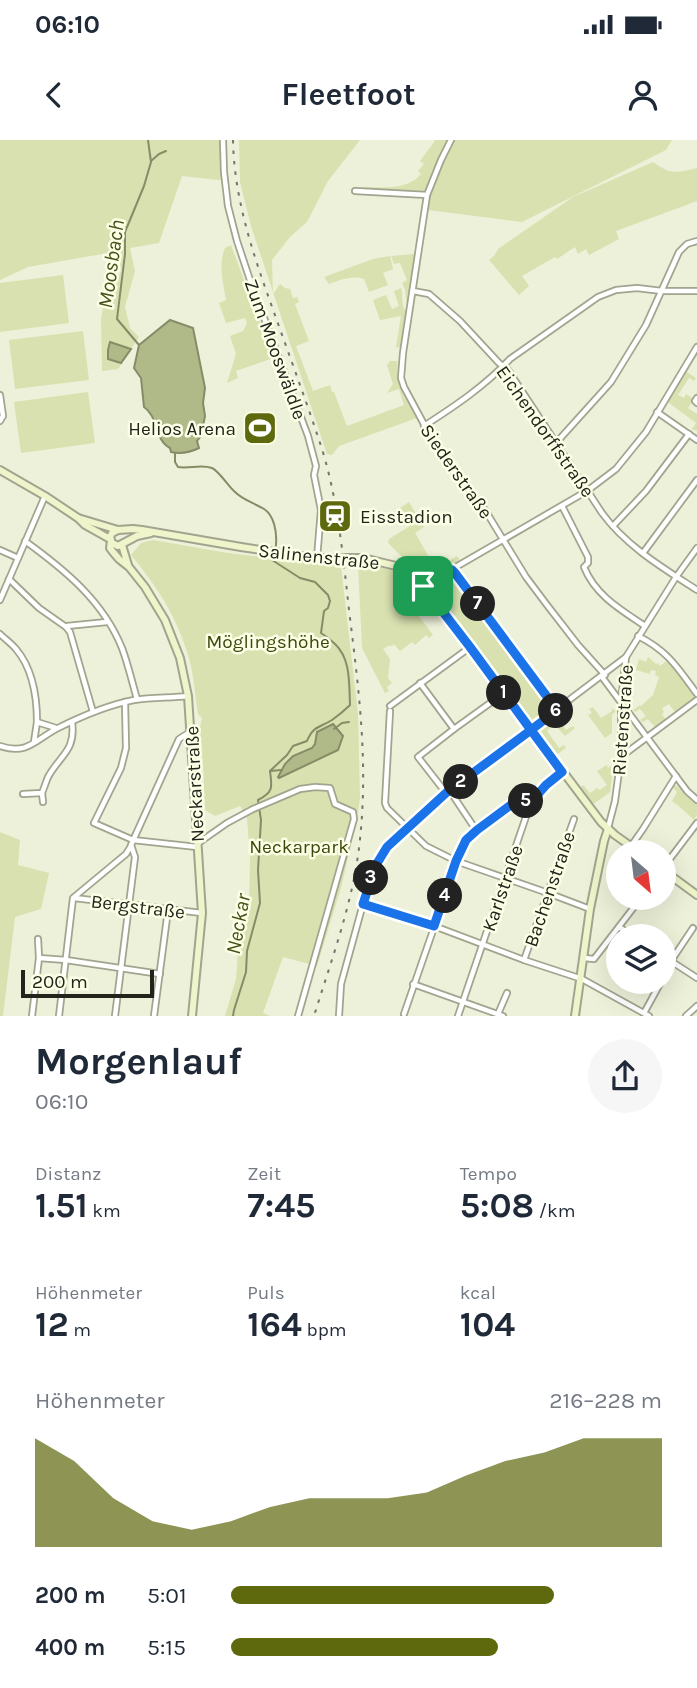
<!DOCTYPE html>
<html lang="de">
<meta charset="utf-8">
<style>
:root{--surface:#fff;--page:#f6f6f7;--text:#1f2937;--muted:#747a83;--accent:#5e680d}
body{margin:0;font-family:Karla,sans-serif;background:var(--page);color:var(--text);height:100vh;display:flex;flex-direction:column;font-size:26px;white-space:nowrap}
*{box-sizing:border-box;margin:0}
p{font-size:23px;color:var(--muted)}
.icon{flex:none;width:38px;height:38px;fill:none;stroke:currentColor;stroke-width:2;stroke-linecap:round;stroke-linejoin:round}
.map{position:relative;height:876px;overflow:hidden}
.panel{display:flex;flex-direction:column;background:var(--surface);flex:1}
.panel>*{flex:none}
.needle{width:46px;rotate:152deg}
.fabs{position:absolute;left:606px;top:700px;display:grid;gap:14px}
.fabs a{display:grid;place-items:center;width:70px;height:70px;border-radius:50%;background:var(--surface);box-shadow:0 7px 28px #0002;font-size:35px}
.scale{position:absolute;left:21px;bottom:18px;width:133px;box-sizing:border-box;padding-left:7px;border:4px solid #22231b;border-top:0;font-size:19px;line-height:24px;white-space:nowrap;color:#22231b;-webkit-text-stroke:5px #faffe6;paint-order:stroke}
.pin{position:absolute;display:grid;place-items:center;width:60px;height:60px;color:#fff;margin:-30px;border-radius:14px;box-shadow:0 4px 10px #0006}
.km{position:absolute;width:35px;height:35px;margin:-18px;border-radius:50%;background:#222;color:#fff;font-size:19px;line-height:35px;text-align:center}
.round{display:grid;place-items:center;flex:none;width:74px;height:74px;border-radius:37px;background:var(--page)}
.head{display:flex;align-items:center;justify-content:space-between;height:119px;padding:0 35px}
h1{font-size:38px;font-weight:700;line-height:52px}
.metrics{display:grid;grid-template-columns:repeat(3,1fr);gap:10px;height:119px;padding:7px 35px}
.metrics div{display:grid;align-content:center}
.metrics b{font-size:35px;font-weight:700}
.metrics small{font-size:19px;font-weight:400}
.metrics p{font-size:19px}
.chart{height:196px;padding:14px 35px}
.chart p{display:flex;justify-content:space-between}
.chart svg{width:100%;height:126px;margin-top:7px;fill:var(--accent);opacity:.7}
ul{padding:0 35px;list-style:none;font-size:23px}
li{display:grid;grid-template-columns:112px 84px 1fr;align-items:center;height:52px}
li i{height:18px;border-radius:9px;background:var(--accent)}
.status{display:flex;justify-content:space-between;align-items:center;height:49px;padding:0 35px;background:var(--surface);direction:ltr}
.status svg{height:19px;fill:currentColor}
header{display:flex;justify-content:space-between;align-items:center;height:91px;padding:0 35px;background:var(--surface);font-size:32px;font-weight:700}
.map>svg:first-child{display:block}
.green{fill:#d8e1af}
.water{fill:#b0b988;stroke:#858c67;stroke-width:2}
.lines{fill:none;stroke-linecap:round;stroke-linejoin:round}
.stream{stroke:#858c67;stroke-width:2}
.street-casing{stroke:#a1a58f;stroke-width:8}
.secondary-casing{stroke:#a1a58f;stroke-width:10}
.street{stroke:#fff;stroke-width:4.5}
.secondary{stroke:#eff4ca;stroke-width:6}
.rail{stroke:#747668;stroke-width:2;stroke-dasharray:3.5 7;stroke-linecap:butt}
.secondary-bridge-casing{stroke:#a1a58f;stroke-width:10;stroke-linecap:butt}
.secondary-bridge{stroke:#eff4ca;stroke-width:6}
.route-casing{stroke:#fff;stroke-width:14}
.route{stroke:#1a73e8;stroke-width:9}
.labels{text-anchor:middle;stroke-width:5;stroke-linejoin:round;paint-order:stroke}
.street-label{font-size:19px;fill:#22231b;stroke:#faffe6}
.poi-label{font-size:19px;fill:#22231b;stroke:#faffe6;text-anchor:end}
.park-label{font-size:19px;fill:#3f460b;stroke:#faffe6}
.water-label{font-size:21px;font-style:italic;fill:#484f17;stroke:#faffe6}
</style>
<div class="status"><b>06:10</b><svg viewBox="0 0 49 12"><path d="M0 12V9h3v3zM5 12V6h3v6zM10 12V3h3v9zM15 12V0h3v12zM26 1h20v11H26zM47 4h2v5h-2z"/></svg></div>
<header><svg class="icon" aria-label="back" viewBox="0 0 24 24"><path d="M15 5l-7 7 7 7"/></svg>Fleetfoot<svg class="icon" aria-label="person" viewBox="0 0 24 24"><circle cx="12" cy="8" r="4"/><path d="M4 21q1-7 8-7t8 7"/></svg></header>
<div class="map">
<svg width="697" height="876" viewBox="0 0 697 876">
<rect width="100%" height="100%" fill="#edf1d9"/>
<g class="green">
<path d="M0,0H222L223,39L218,40L182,36L159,103L130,108L135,131L125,167L130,188L139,197L118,229L102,231L101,179L103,168L107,166L121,131L119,111L28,127L0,140Z"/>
<path d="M239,0H360L328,41L307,82L290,97L272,120L273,154L280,144L285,148L290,149L293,158L297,157L299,162L295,164L309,201L296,206L313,251L330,245L332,252H334L347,286L404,265L399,249L387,253L393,244L387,225L390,221H397C398,227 397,233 398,239C400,253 410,266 417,278L339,306L332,315L327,314L251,86L240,42Z"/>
<path d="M434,0H449L426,50L423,51L366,50L362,47C382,47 407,51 421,34L418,31L424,24L420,21L435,1Z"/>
<path d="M453,0H672L666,10L522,82L428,70V66L436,35Z"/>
<path d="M653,22C671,35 676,33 697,28V61L616,91L619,99L589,115L586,109L578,114L575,107L557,119L555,117L522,136L529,146L519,155L489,120L494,116L498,109L573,57Z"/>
<path d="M231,105L273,218L236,231L238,238L227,243L236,214L230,196L243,191L247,183L245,178L226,183L219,163L226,160C223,143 218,123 225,108Z"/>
<path d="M415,114L407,166L405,150L402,143L407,140L400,123L394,124L391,116Z"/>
<path d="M390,116L393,129L383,133L388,145L369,152L364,139C352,135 341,140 329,144L324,137L373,119Z"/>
<path d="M63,135L69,183L0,192V143Z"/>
<path d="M401,148C404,156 400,164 406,171L401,208L396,207L401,176L380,180L373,160L386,155L392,169L399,166L394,151Z"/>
<path d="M83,191L89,240L15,249L9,200Z"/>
<path d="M687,232L696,238L694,241L689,238L678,255L684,258L686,254L694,259L688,268L697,274V291L692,289L696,283L668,262Z"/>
<path d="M88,252L95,303L21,313L14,262Z"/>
<path d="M409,362L424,387L415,393L436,429L457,416L460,420L437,433H418L388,403L389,399L410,386L400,368Z"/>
<path d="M153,400L228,413L341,426L358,574L360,658L357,679L341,748L317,826L283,817L263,873L270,876H225L236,839L238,811L249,768L250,718L247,678L240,666L215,676L205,670L203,624L200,587L202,578L198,574C195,555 194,534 188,515C176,475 157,447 131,415L141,403Z"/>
<path d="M358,424C394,427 400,432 424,457L412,467L433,495L429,498L426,495L415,505L412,502L400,511L394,504L392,506H388L383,509L390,519L388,538L392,543L387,547L389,551L385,553L362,508Z"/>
<path d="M453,435L549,564L550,567L532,580L509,553L437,453V446Z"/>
<path d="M648,517L656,524L658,523L660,526L668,520L694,555L693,559L675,572L669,564L662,568L664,572L662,574L666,580L655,587L648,579L643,582L640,580L646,576L640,569L635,572L633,570L640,565L641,566L653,555L659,537L655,535L656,531L651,530L650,534L636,530L639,519L646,522Z"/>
<path d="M593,567L601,578L612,571L611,568L615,570V572L612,575V593L605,598L588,575L592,573L589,569Z"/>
<path d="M564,576L565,577L560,582L566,590L573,586L575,588L565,596L554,584L547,591L559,608L564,605L566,608L556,615L542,595L540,591L558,577Z"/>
<path d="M607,625L608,628L611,626L613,630L610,652L595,663H592L581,647L583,645L590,653L597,648L600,650L607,645L597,631Z"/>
<path d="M676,645L697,665V675L694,680C686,673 680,666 672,661L677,652L672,647Z"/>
<path d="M0,692L20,700L18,725L49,733L41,769L15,777L3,876H0Z"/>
</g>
<g class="water">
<path d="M170,180L193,188L205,248L203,263L205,276L201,296L197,301L199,308C191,312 180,314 171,312L170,308C154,300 159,277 144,267L141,238L134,228L139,205Z"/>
<path d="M110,202L131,209L121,223L108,219V210Z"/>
<path d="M333,584L343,596L338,610L279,638L278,637L285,624L293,616L312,608L315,604L317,592Z"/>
</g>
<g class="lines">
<g class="stream">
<path d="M151,21L159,14L166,11"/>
<path d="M139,205L117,179L125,114V92L144,46L151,22L148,0"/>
<path d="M175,313V322L178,327C189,329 201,324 212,328C219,331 228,346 235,352C243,360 254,363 264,369C274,375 277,392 276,404C276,409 273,415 272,420L300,438L315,442L328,455L330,461L328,468L324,471L321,493C326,496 331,500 335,504C351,519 349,544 350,565C344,571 339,575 332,580C319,588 313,586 307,601L293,606L287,615L270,631"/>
<path d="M334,589L342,583L349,582"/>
<path d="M233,876L234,870L246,832L247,811L260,763L258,730L261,680L258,660C274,652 272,647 270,631L281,630"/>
</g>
<g class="street-casing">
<g id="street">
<path d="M223,0L224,32L228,66L237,101L251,143L308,296L316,326L314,335L321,370L317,418"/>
<path d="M451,0L441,20L427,55L403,213L401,238L404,247L433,301L453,331L485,370L526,437L547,465L578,505L605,535"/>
<path d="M355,51L427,55"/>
<path d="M413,151L429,154L460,181L499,223L508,230L602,373C626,406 663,428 697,450"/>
<path d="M0,255L3,276L0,281"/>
<path d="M697,258L695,261L697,263"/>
<path d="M657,272L697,300"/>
<path d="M424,286C455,266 485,246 510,219L598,157L616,150L637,148L662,151H697"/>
<path d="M556,303L611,242L646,185L679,112L687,104L697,101"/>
<path d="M562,366L588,417V423L584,427C595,455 621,470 645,486"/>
<path d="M613,386L646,351L689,294"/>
<path d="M25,401C65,430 103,461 122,508C128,524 132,542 137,559"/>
<path d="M0,410L18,418"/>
<path d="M643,413L697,340"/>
<path d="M452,430L557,570"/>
<path d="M9,439L39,468L66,487L70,492L93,572"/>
<path d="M423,446L587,351L616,329L646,292L697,207"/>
<path d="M0,460L45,356"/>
<path d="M67,486L107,482"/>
<path d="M0,494C5,499 11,503 16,509C33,529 37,557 37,582"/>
<path d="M638,496C668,511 678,528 697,554"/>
<path d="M602,537L687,651L697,660"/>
<path d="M420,543L454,589"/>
<path d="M125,562L126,608L121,628L94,683L133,700L197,707"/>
<path d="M390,566L469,508"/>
<path d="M390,571L385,663L387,668L426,706L456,721L548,753L590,769"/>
<path d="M34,602L37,582L56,588"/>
<path d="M0,606C28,615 35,600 58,588C82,576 108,565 134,560C152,557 170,558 188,556"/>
<path d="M622,616L697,560"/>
<path d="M450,651L476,690"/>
<path d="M42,653L43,662"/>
<path d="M446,653L418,617L454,589L504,553"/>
<path d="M23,654L42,653C44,648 46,642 48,637C60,615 76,611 72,582"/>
<path d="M608,688L615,661L621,616V561L626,517L676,437L697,408"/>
<path d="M197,704L227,683L253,669L300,649L315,647L330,648L335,664L353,672L354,679L298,876"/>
<path d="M631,706L643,689L676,636"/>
<path d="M663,728L697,683"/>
<path d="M74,758L202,773"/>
<path d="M363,764L434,786L524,820L582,839L649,876"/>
<path d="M619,787L633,796"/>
<path d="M663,816L697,838"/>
<path d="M39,818L66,820L160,834"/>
<path d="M584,818L594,819L641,758"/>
<path d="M524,820L574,679"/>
<path d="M671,821L693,788"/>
<path d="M663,839L672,822"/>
<path d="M413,844L503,876"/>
<path d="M644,873L661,842"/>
<path d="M404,874L463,704C471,693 506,664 519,661C525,660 526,661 531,662"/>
<path d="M498,874L507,853"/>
<path d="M32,876L39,818L38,799"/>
<path d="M59,876L73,758L126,714L131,706"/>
<path d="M115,876L135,717L131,705L179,599L190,592"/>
<path d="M154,876L168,770"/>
<path d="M339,876L341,844L363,764L376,725L387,707L446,653L626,517"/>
<path d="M458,876L531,662L546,645L562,632"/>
<path d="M686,876L697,866"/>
</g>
</g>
<g class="secondary-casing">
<g id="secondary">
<path d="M0,330L45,356L78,378L85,385L110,399"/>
<path d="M78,378L118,390L133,389L142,390L241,407L308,417L337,419"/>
<path d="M118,390L112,393L110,397L112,403L118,406L137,396L151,393"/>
<path d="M111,401L110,408L113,412L119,419L129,427L145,447L165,480L180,518L188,556L202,773L192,876"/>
<path d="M122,405L128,425"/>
<path d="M347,418H363L396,426L407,432L423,446L601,682L615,695L639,712"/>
<path d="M663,730L697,755"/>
<path d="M575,876L590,769L604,701L608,689"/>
</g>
</g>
<use href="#street" class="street"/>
<use href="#secondary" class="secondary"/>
<path class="rail" d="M233,0C234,57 252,111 271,164C288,212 306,260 322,309C338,361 343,416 349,470C359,551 369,626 359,708C352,765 331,821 314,876"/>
<g class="secondary-bridge-casing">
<path id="secondary-bridge" d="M337,419L347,418"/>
</g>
<use href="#secondary-bridge" class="secondary-bridge"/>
</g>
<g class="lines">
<g class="route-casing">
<path id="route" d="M423,446L470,507L531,590L446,653L387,707L376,725L363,764L434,786L456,721L466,700L477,690L512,664L524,660L531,662L546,645L562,632L531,590L557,570L455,433L452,430L423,446"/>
</g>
<use href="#route" class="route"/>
</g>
<defs>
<g id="stadium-square" transform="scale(1.75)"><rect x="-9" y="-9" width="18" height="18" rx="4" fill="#5e680d" stroke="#faffe6"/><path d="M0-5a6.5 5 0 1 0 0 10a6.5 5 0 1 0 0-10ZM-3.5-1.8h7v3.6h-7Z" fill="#fff"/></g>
<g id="station-square" transform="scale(1.75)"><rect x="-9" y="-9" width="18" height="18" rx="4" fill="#5e680d" stroke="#faffe6"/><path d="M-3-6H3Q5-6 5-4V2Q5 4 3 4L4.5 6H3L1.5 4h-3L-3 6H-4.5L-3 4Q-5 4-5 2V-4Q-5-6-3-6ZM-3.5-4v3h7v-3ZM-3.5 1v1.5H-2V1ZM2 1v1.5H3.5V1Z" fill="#fff"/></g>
</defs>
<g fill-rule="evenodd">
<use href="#stadium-square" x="260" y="288"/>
<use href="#station-square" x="335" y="376"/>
</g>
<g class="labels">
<g class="street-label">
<text transform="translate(276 209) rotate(70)" y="7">Zum Mooswäldle</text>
<text transform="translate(546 291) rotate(55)" y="7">Eichendorffstraße</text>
<text transform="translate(457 331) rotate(55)" y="7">Siederstraße</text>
<text transform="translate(319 416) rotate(6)" y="7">Salinenstraße</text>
<text transform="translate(622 580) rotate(-86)" y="7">Rietenstraße</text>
<text transform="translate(194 644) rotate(-93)" y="7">Neckarstraße</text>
<text transform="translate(502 748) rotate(-71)" y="7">Karlstraße</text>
<text transform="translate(549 749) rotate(-71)" y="7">Bachenstraße</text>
<text transform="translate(138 766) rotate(7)" y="7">Bergstraße</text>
</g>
<g class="poi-label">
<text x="236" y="295">Helios Arena</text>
<text x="360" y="383" text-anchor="start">Eisstadion</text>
</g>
<g class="park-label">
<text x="268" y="508">Möglingshöhe</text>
<text x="299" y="713">Neckarpark</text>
</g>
<g class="water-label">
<text transform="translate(111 124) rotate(-82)" y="7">Moosbach</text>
<text transform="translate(238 784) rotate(-80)" y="7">Neckar</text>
</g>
</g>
</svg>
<div class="fabs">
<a><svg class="needle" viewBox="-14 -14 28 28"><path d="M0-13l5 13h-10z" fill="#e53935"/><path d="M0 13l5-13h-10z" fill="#747a83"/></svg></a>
<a><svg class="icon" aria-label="layers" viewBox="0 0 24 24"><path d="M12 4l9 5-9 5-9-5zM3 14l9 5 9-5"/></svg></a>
</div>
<div class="scale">200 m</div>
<div class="pin" style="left:423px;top:446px;background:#1e9e55"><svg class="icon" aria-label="arrive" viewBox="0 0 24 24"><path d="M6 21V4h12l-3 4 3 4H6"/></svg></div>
<b class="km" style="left:504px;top:553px">1</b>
<b class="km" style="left:461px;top:642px">2</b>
<b class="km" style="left:371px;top:738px">3</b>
<b class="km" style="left:445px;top:756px">4</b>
<b class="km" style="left:526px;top:661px">5</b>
<b class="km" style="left:556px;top:571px">6</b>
<b class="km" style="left:478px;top:464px">7</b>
</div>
<section class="panel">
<div class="head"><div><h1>Morgenlauf</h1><p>06:10</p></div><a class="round"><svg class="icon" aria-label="share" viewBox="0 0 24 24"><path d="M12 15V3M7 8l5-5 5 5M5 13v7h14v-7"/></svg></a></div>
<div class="metrics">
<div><p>Distanz</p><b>1.51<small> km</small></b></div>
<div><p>Zeit</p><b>7:45</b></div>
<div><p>Tempo</p><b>5:08<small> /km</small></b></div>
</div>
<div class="metrics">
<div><p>Höhenmeter</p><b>12<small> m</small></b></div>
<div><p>Puls</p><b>164<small> bpm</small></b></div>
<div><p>kcal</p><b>104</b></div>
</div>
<div class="chart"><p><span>Höhenmeter</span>216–228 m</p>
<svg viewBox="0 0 160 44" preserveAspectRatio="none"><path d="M0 44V6L10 14L20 27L30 35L40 38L50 35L60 30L70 27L80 27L90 27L100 25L110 19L120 14L130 11L140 6L150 6L160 6V44z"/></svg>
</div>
<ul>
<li><b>200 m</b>5:01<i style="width:75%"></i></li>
<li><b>400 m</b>5:15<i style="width:62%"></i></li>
</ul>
</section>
